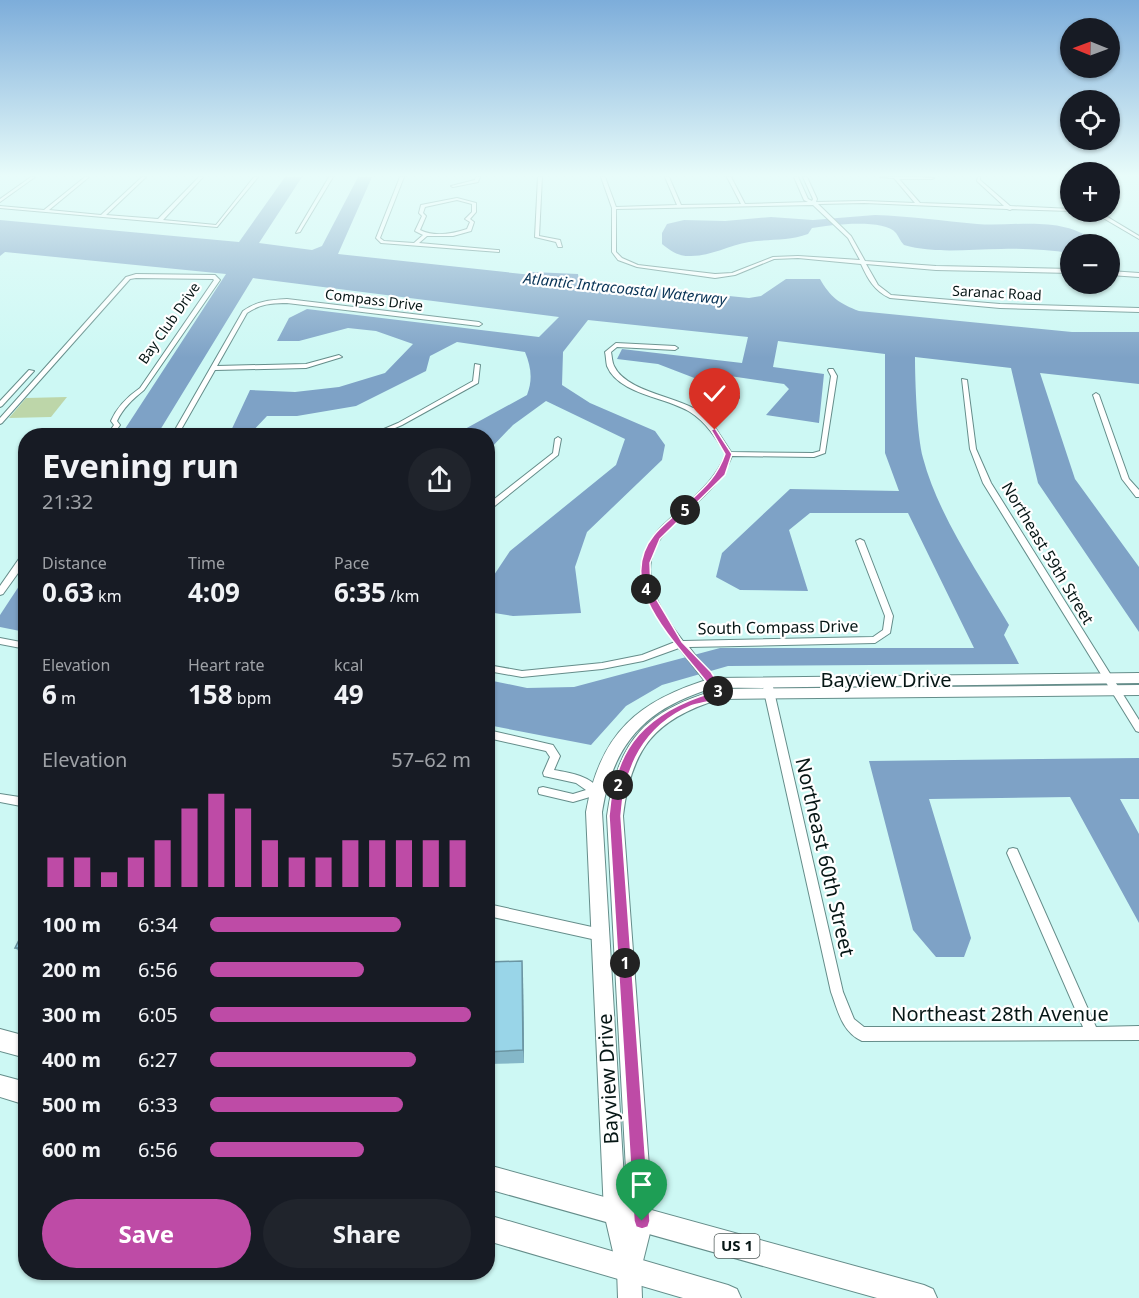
<!DOCTYPE html>
<meta charset="utf-8">
<style>
:root{--surface:#171b24;--page:#20242c;--text:#f1f3f6;--muted:#9ea1a6;--accent:#be4ba6}
body{margin:0;font-family:"Noto Sans",sans-serif;background:var(--page);color:var(--text);height:100vh;display:flex;flex-direction:column;font-size:22px;white-space:nowrap}
*{box-sizing:border-box;margin:0}
p{font-size:20px;color:var(--muted)}
.icon{flex:none;width:33px;height:33px;fill:none;stroke:currentColor;stroke-width:2;stroke-linecap:round;stroke-linejoin:round}
.map{position:relative;flex:1;overflow:hidden}
.side{position:absolute;left:18px;top:428px;width:477px;height:852px;display:flex;flex-direction:column;background:var(--surface);border-radius:24px;box-shadow:0 2px 4px #0004}
.side>*{flex:none}
.needle{width:39px;rotate:271deg}
.fabs{position:absolute;left:1060px;top:18px;display:grid;gap:12px}
.fabs a{display:grid;place-items:center;width:60px;height:60px;border-radius:50%;background:var(--surface);box-shadow:0 2px 4px #0004;font-size:30px}
.pin{position:absolute;display:grid;place-items:center;width:51px;height:51px;color:#fff;margin:-62px -26px;border-radius:50% 50% 50% 0;rotate:-45deg;box-shadow:0 0 6px #0007}
.pin .icon{rotate:45deg}
.km{position:absolute;width:30px;height:30px;margin:-15px;border-radius:50%;background:#222;color:#fff;font-size:16px;line-height:30px;text-align:center}
.round{display:grid;place-items:center;flex:none;width:63px;height:63px;border-radius:32px;background:var(--page)}
.headline{display:flex;align-items:center;justify-content:space-between;height:102px;padding:0 24px}
h1{font-size:33px;font-weight:700;line-height:45px}
.metrics{display:grid;grid-template-columns:repeat(3,1fr);gap:9px;height:102px;padding:6px 24px}
.metrics div{display:grid;align-content:center}
.metrics b{font-size:26px;font-weight:700}
.metrics small{font-size:16px;font-weight:400}
.metrics p{font-size:16px}
.chart{height:168px;padding:12px 24px}
.chart p{display:flex;justify-content:space-between}
.chart svg{width:100%;height:108px;margin-top:6px;stroke:var(--accent);stroke-width:6}
.button{display:flex;gap:12px;margin-top:auto;padding:12px 24px}
.button a{flex:1;height:69px;border-radius:36px;background:var(--accent);color:#fff;font-size:24px;font-weight:700;line-height:69px;text-align:center}
.button a+a{background:var(--page);color:var(--text)}
ul{padding:0 24px;list-style:none;font-size:20px}
li{display:grid;grid-template-columns:96px 72px 1fr;align-items:center;height:45px}
li i{height:15px;border-radius:8px;background:var(--accent)}
.map>svg:first-child{display:block}
.green{fill:#bdd6a9}
.water{fill:#7ea2c6}
.lines{fill:none;stroke-linecap:round;stroke-linejoin:round}
.street-casing{stroke:#658d8a;stroke-width:2}
.secondary-casing{stroke:#658d8a;stroke-width:2}
.primary-casing{stroke:#658d8a;stroke-width:2}
.street{fill:#fff;fill-rule:evenodd}
.secondary{fill:#fff;fill-rule:evenodd}
.primary{fill:#fff;fill-rule:evenodd}
.wall{fill:#84b7c8}
.shaded-wall{fill:#6b95a2}
.building{fill:#99d5e8;stroke:#6b95a2;stroke-width:1.5}
.route{fill:#be4ba6;stroke:#fff;stroke-width:1.5}
.labels{text-anchor:middle;stroke-width:4.5;stroke-linejoin:round;paint-order:stroke}
.far-street-label{font-size:14px;fill:#061615;stroke:#fff}
.far-water-label{font-size:15px;font-style:italic;fill:#083356;stroke:#fff}
.shield{fill:#fff;stroke:#515c5b;stroke-width:1.5}
.shield-label{font-size:15px;font-weight:bold;fill:#061615}
.street-label{font-size:16px;fill:#061615;stroke:#fff}
.near-street-label{font-size:20px;fill:#061615;stroke:#fff}
</style>
<div class="map">
<svg width="1139" height="1298" viewBox="0 0 1139 1298">
<rect width="100%" height="100%" fill="#cdf8f4"/>
<path class="green" d="M67,397L51,417L9,418L26,398Z"/>
<g class="water">
<path d="M285,177H302L259,243L312,250L322,246L358,177H372L338,254L532,275V272L578,274L579,281L749,298L761,296L786,279H820C830,297 840,304 859,311L1072,332H1139V384L1040,373L1075,479L1139,567V632L1038,483L1011,368L915,357C915,381 917,436 923,458C938,515 979,574 1009,625L1004,635L1019,664L728,666L662,685L626,706L591,745L488,725V680L527,688L574,687L720,648H974L908,513H810L789,530L808,591L740,590L716,577L722,553L790,489L899,491L885,453V354L778,341L773,367L824,374L819,423L766,415L789,389L784,384L709,373L697,379L658,364L617,359L622,349L742,363L748,337L588,320L563,352L562,385L590,403L655,431L665,445L662,460L587,532L575,567L581,613L513,616L488,612V584L510,551L616,465L625,439L546,401L513,425L488,451V435H454L527,395C533,379 531,367 525,352L457,342L430,356L426,371L356,406L297,416H267L249,435H229L250,390L295,392L339,387L385,373L413,344L376,331L348,328L299,341H277L289,318L307,309L539,337L559,317L253,278L157,435H121L226,274L5,252L0,256V220L239,242Z"/>
<path d="M875,215C909,216 943,221 977,224C1017,227 1064,214 1098,244H1071V253C1048,250 1024,248 1001,249C968,249 936,254 904,245C900,241 899,237 896,233C884,218 829,225 812,228L808,234C789,241 769,239 749,242C729,245 712,256 691,256C679,257 671,251 662,244V233L667,224L684,220L725,221L771,217L813,220Z"/>
<path d="M25,577V632L0,627V615Z"/>
<path d="M1139,758V799H1120L1139,834V923L1070,797L929,799L971,938L964,957H936L913,930L869,761Z"/>
</g>
<g class="lines">
<g class="street-casing">
<g id="street">
<path d="M31,177H35L0,202V199Z"/>
<path d="M85,177H89L49,210L101,215L142,177H146L106,215L158,219L199,177H203L163,220L216,225L254,177H258L217,227L0,208V206L44,210Z"/>
<path d="M329,177H333L300,232L296,233Z"/>
<path d="M400,177H404L380,238L384,241L414,243L423,235L415,231L422,216L419,213L421,205L457,198L476,203V212L470,219L474,222L471,231L453,236H427L419,243L497,250H499V252L381,243L376,238ZM457,200L472,204V212L465,219L470,222L467,229C452,234 434,237 420,230L426,216L423,213L425,207Z"/>
<path d="M476,177H480L478,182L453,187L451,186L475,180Z"/>
<path d="M538,177H542L539,236L560,240L562,247H558L556,242L535,237Z"/>
<path d="M601,177H605L616,207L677,205L665,177H669L681,205L741,204L727,177H731L745,204L808,202L804,200L794,177H798L808,199L812,201L813,199L803,177H807L817,199L816,202L864,201L915,203L894,178L880,177H919L934,178L932,179H899L920,203L1004,206L977,181L978,177H980V180L1010,206L1071,209V211L1012,209L1010,210L1007,209L864,203L818,204L851,236L865,261L936,266L1071,269V273L936,270L866,264L878,285L891,295L1000,304L1139,308V312L1000,308L890,298C874,291 868,279 861,264L798,258L774,259L735,275L715,278L637,267L618,260L612,252V208ZM813,205L848,238L860,260L798,256L773,257L732,273L715,274L638,265L622,258L616,252V209Z"/>
<path d="M1082,212L1101,213L1139,236V239L1098,215Z"/>
<path d="M1110,271L1139,273V277L1110,275Z"/>
<path d="M136,274L215,275L220,280L144,390C133,399 123,408 117,421L120,425L113,435H107L114,425L111,421C117,407 127,397 140,388L214,280L213,279L136,278L130,279L2,423L0,424V418L126,277Z"/>
<path d="M287,299L479,322L482,324L479,326L287,303C272,303 260,304 247,313L217,366L306,364L339,355L342,357L306,368L215,370L178,435H172L243,311C257,301 270,300 287,299Z"/>
<path d="M616,343L675,346L678,348L675,350L617,347L611,352C612,357 612,362 614,366C625,390 671,396 693,408L735,396H739V398L697,410L716,429L731,452L813,453L820,451L831,376L828,370L829,369H833L837,376L825,453L814,457L732,456C719,490 688,507 665,533C633,568 659,610 683,641L873,637L883,630L885,616L856,541L860,539L864,541L893,616L890,633L875,643L689,647L723,691L725,694L723,697H717L679,648L643,661L602,669L522,677L488,671V665L522,671L602,663L642,655L675,642C650,608 626,573 656,533C664,523 676,514 686,505C703,489 717,476 726,454C716,438 706,422 690,412C667,397 619,395 607,366C606,362 606,356 605,352Z"/>
<path d="M475,364L480,365L478,383L402,425L379,435H370L398,423L473,381Z"/>
<path d="M29,370L34,371L2,406L0,407V401Z"/>
<path d="M962,379L967,380L976,449L991,483L1139,720V732L1136,731L983,483L970,449Z"/>
<path d="M1096,393L1099,395L1129,479L1139,490V497H1136L1122,479L1093,395Z"/>
<path d="M558,437L561,439L558,455L491,509H488V504L553,453L555,439Z"/>
<path d="M23,553H26V562L3,594L0,595V586Z"/>
<path d="M0,638L26,643V649L0,644Z"/>
<path d="M768,683L771,685L773,687L843,992L854,1019L864,1027H1083L1007,853L1009,849L1013,848L1017,849L1096,1027L1139,1026V1040L862,1041C842,1032 838,1011 831,992L763,687L765,685Z"/>
<path d="M488,730L553,745L560,756L554,770C572,773 590,776 601,791L600,794L573,802L539,794L538,791L539,788L543,787L573,794L586,790L576,783L544,776L543,773L550,757L546,751L488,738Z"/>
<path d="M0,794L26,798V807L0,802Z"/>
<path d="M488,904L601,929L605,931L607,935L605,939L601,941L488,916Z"/>
</g>
</g>
<g class="secondary-casing">
<path id="secondary" d="M1139,673V683L713,688C646,708 613,743 602,812L626,1213L629,1226L607,816C618,739 646,710 720,689L1139,685V695L720,699C654,719 631,749 623,816L653,1221L641,1269L642,1298H618L617,1269L604,1213L586,812C600,733 638,700 713,678Z"/>
</g>
<g class="primary-casing">
<g id="primary">
<path d="M0,1029L26,1036V1058L0,1051Z"/>
<path d="M0,1075L26,1082V1105L0,1097Z"/>
<path d="M488,1165L924,1285L933,1289L937,1298H877L488,1189Z"/>
<path d="M488,1215L728,1285L737,1289L741,1298H683L488,1241Z"/>
</g>
</g>
<use href="#street" class="street"/>
<use href="#secondary" class="secondary"/>
<use href="#primary" class="primary"/>
</g>
<g class="wall">
<path d="M26,926V957L15,948Z"/>
<path d="M488,962L523,975L524,1063L488,1064Z"/>
</g>
<path class="shaded-wall" d="M522,961L523,975L524,1063L523,1050Z"/>
<g class="building">
<path d="M26,926V948H15Z"/>
<path d="M522,961L523,1050L488,1052V962Z"/>
</g>
<linearGradient id="sky" x2="0" y2="1"><stop stop-color="#7dadda"/><stop offset="0.49" stop-color="#e8fcfa"/><stop offset="1" stop-color="#e8fcfa" stop-opacity="0"/></linearGradient>
<rect width="1139" height="358" fill="url(#sky)"/>
<path class="route" d="M715,428L732,454L725,475L660,539L650,563L651,590L682,642L711,672L725,694C718,702 702,702 691,706C644,726 624,768 621,816L650,1221L648,1227L642,1229L636,1227L634,1221L609,816C614,746 648,711 714,692C686,651 610,589 654,535C661,526 672,518 680,510C700,491 716,480 725,454L711,430Z"/>
<g class="labels">
<g class="far-street-label">
<text transform="translate(997 293) rotate(3)" y="5">Saranac Road</text>
<text transform="translate(374 300) rotate(7)" y="5">Compass Drive</text>
<text transform="translate(169 323) rotate(-55)" y="5">Bay Club Drive</text>
</g>
<g class="far-water-label">
<text transform="translate(625 289) rotate(6)" y="5">Atlantic Intracoastal Waterway</text>
</g>
<rect class="shield" x="714.5" y="1234" width="45" height="24" rx="4.5"/>
<g class="shield-label">
<text x="737" y="1251">US 1</text>
</g>
<g class="street-label">
<text transform="translate(1048 553) rotate(59)" y="6">Northeast 59th Street</text>
<text transform="translate(778 627) rotate(-1)" y="6">South Compass Drive</text>
</g>
<g class="near-street-label">
<text x="886" y="687">Bayview Drive</text>
<text transform="translate(825 857) rotate(77)" y="7">Northeast 60th Street</text>
<text x="1000" y="1021">Northeast 28th Avenue</text>
<text transform="translate(608 1079) rotate(-93)" y="7">Bayview Drive</text>
</g>
</g>
</svg>
<div class="fabs">
<a><svg class="needle" viewBox="-14 -14 28 28"><path d="M0-13l5 13h-10z" fill="#e53935"/><path d="M0 13l5-13h-10z" fill="#9ea1a6"/></svg></a>
<a><svg class="icon" aria-label="locate" viewBox="0 0 24 24"><circle cx="12" cy="12" r="6"/><path d="M12 2v4M12 18v4M2 12h4M18 12h4"/></svg></a>
<a>+</a>
<a>−</a>
</div>
<div class="pin" style="left:642px;top:1221px;background:#1e9e55"><svg class="icon" aria-label="arrive" viewBox="0 0 24 24"><path d="M6 21V4h12l-3 4 3 4H6"/></svg></div>
<div class="pin" style="left:715px;top:430px;background:#d93025"><svg class="icon" aria-label="check" viewBox="0 0 24 24"><path d="M5 12l5 5 9-10"/></svg></div>
<b class="km" style="left:625px;top:963px">1</b>
<b class="km" style="left:618px;top:785px">2</b>
<b class="km" style="left:718px;top:691px">3</b>
<b class="km" style="left:646px;top:589px">4</b>
<b class="km" style="left:685px;top:510px">5</b>
<section class="side">
<div class="headline"><div><h1>Evening run</h1><p>21:32</p></div><a class="round"><svg class="icon" aria-label="share" viewBox="0 0 24 24"><path d="M12 15V3M7 8l5-5 5 5M5 13v7h14v-7"/></svg></a></div>
<div class="metrics">
<div><p>Distance</p><b>0.63<small> km</small></b></div>
<div><p>Time</p><b>4:09</b></div>
<div><p>Pace</p><b>6:35<small> /km</small></b></div>
</div>
<div class="metrics">
<div><p>Elevation</p><b>6<small> m</small></b></div>
<div><p>Heart rate</p><b>158<small> bpm</small></b></div>
<div><p>kcal</p><b>49</b></div>
</div>
<div class="chart"><p><span>Elevation</span>57–62 m</p>
<svg viewBox="0 0 160 44" preserveAspectRatio="none"><path d="M5 44V32M15 44V32M25 44V38M35 44V32M45 44V25M55 44V12M65 44V6M75 44V12M85 44V25M95 44V32M105 44V32M115 44V25M125 44V25M135 44V25M145 44V25M155 44V25"/></svg>
</div>
<ul>
<li><b>100 m</b>6:34<i style="width:73%"></i></li>
<li><b>200 m</b>6:56<i style="width:59%"></i></li>
<li><b>300 m</b>6:05<i style="width:100%"></i></li>
<li><b>400 m</b>6:27<i style="width:79%"></i></li>
<li><b>500 m</b>6:33<i style="width:74%"></i></li>
<li><b>600 m</b>6:56<i style="width:59%"></i></li>
</ul>
<div class="button"><a>Save</a><a>Share</a></div>
</section>
</div>
